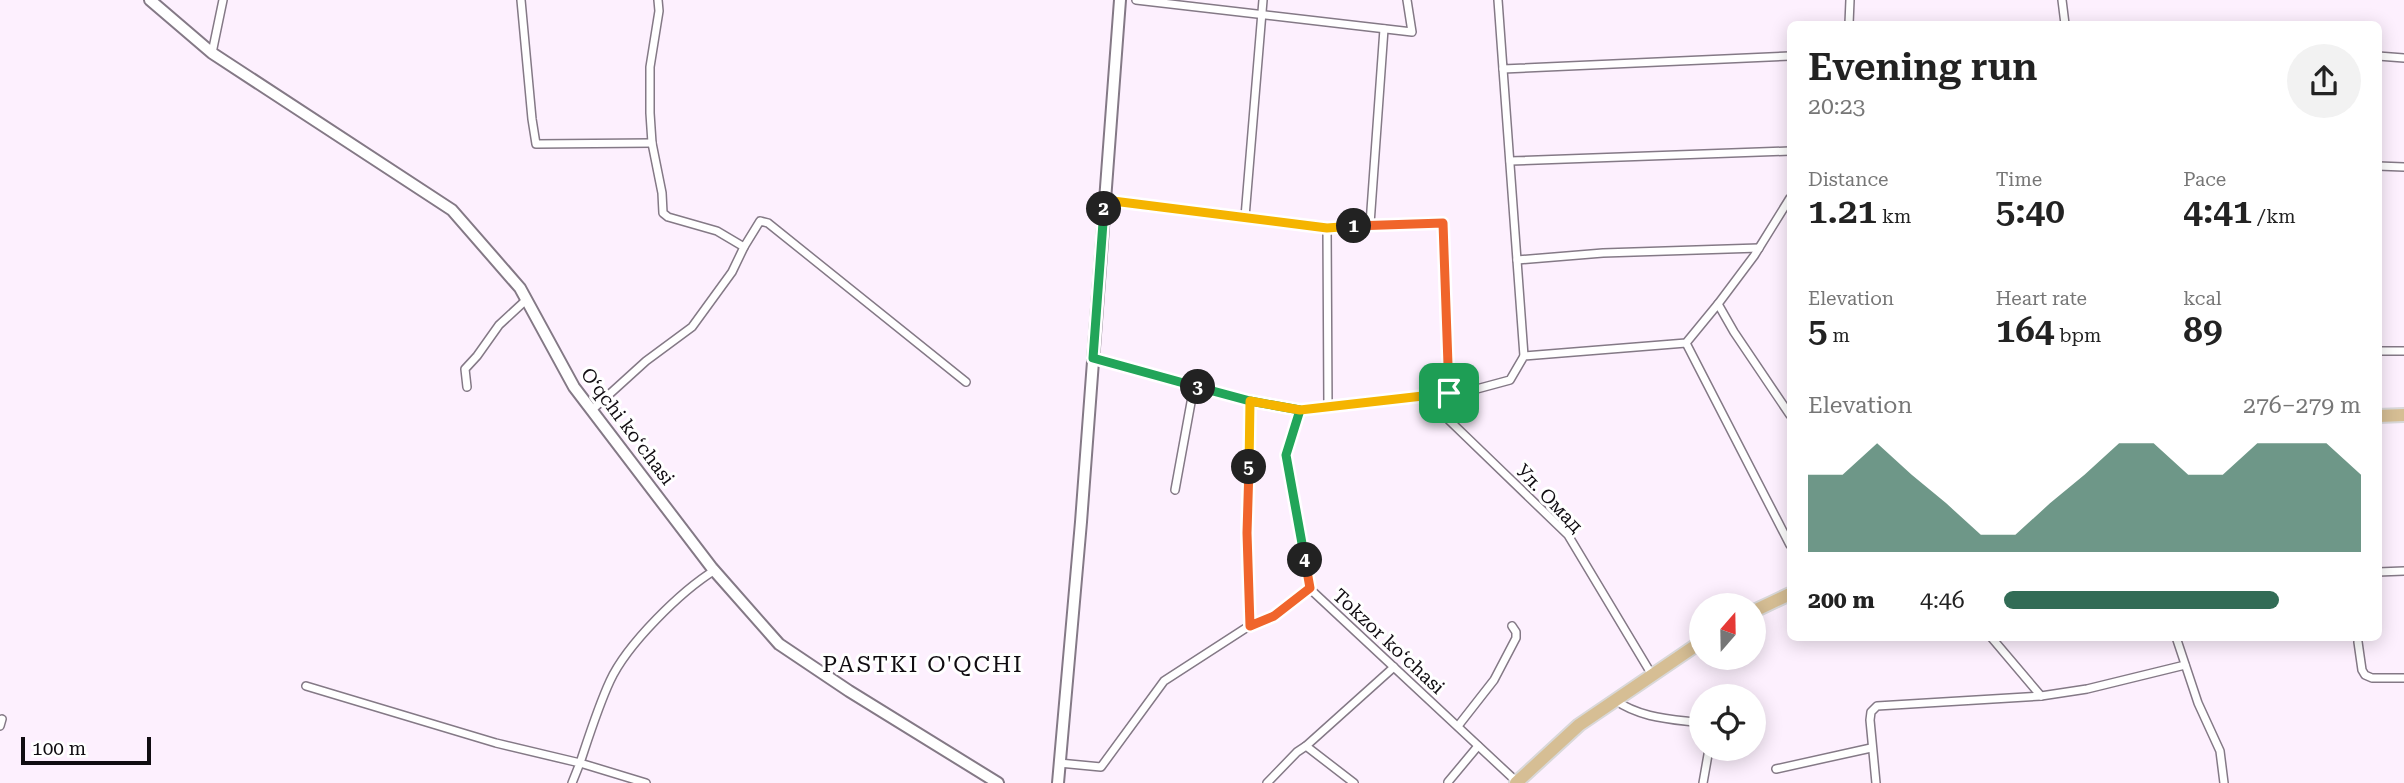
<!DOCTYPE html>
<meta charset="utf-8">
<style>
:root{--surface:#fff;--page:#f2f2f2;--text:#222;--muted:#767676;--accent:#326c56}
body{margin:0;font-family:"Roboto Serif",serif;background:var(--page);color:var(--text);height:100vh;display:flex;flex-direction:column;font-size:26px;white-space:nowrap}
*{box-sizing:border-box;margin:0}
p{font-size:23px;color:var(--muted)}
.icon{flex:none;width:38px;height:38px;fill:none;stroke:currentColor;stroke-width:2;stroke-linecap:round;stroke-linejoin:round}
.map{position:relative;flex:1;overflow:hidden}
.drawer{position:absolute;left:1787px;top:21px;width:595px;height:620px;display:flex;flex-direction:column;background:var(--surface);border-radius:10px;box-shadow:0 4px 18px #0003}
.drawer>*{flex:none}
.needle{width:46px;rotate:20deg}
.tools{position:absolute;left:1689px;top:593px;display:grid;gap:14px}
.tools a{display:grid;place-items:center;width:77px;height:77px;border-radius:50%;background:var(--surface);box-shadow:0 4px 18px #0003;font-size:35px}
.scale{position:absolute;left:21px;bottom:18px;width:130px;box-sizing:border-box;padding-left:7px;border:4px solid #100c11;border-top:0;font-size:19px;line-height:24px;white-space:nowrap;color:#100c11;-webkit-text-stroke:5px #fff;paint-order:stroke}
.pin{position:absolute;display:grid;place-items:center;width:60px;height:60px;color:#fff;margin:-30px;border-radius:14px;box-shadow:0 4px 10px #0006}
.km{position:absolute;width:35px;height:35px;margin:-18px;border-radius:50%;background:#222;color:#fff;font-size:19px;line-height:35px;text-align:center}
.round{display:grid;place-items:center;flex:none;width:74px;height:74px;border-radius:37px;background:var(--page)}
.summary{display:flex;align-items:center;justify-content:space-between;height:119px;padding:0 21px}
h1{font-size:38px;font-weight:600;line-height:52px}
.metrics{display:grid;grid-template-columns:repeat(3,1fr);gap:10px;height:119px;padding:7px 21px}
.metrics div{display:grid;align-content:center}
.metrics b{font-size:35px;font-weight:600}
.metrics small{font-size:19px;font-weight:400}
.metrics p{font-size:19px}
.chart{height:196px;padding:14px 21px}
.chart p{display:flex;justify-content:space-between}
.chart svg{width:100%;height:126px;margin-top:7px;fill:var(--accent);opacity:.7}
ul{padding:0 21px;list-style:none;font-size:23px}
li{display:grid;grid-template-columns:112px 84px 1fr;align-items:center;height:52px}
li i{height:18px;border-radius:9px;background:var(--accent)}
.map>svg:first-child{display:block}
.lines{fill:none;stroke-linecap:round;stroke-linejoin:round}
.street-casing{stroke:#847986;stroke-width:10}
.secondary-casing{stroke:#847986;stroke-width:14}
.primary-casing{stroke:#d9d8d9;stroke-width:16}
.street{stroke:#fff;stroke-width:7}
.secondary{stroke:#fff;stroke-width:10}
.primary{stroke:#d6be94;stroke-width:12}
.split-1-casing{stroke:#fff;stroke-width:14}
.split-2-casing{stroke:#fff;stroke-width:14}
.split-3-casing{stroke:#fff;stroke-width:14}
.split-4-casing{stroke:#fff;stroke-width:14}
.split-5-casing{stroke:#fff;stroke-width:14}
.split-6-casing{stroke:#fff;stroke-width:14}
.split-1{stroke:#f0652b;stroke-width:9}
.split-2{stroke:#f5b400;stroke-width:9}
.split-3{stroke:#22a559;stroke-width:9}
.split-4{stroke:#22a559;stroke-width:9}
.split-5{stroke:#f0652b;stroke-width:9}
.split-6{stroke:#f5b400;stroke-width:9}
.labels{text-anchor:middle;stroke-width:6;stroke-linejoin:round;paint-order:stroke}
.street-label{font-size:19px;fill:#100c11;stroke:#fff}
.quarter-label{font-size:23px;letter-spacing:2px;fill:#100c11;stroke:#fff}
</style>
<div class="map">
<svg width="2404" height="783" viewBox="0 0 2404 783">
<rect width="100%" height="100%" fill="#fdf0fe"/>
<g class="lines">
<g class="street-casing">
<g id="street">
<path d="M521,0L532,119L536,144L652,143"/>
<path d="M1136,0L1412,32L1407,0"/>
<path d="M1498,0L1503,69L1790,56"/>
<path d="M2062,0L2065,24"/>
<path d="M1849,24L1850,0"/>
<path d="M212,53L223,0"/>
<path d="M2378,56L2404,58"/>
<path d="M1503,69L1524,356"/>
<path d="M1510,161L1790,151"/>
<path d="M2378,166L2404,167"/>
<path d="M1105,200L1327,228L1328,407"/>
<path d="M1245,217L1263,0"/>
<path d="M1370,224L1384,29"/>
<path d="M1327,228L1443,223L1449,393"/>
<path d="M744,247L760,221L768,223L966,382"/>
<path d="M1517,260L1603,253L1759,248"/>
<path d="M1718,304L1754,256L1790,198"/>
<path d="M1686,343L1790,545"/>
<path d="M2378,351H2404"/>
<path d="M1093,358L1250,401L1300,410L1473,390L1510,380L1524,356L1686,343L1718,304L1734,332L1790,415"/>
<path d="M467,387L465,369L477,356L499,325L526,300"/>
<path d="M1424,396L1568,535L1652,675"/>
<path d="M1250,401L1247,533L1249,626L1274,616L1309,588"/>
<path d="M592,410L646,361L692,327L732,272L744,247L717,231L668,217L663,213L662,193L652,143L650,113V67L659,11L658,0"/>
<path d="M1300,410L1286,455L1309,588L1517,782L1520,783"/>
<path d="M1175,490L1194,386"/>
<path d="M2378,572L2404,571"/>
<path d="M1991,637L2041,696"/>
<path d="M2176,637L2198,703L2220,751L2224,783"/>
<path d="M2358,642L2362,670L2365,675L2372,678H2404"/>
<path d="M306,686L496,743L580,763L572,783"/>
<path d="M1615,700C1640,718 1671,719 1701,723"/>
<path d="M0,726L2,719"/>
<path d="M1458,726L1494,680L1516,638V632L1512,626"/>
<path d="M1306,746L1394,667"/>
<path d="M1059,763L1101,767L1164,681L1249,626"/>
<path d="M1776,769L1871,748"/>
<path d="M1448,782L1478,746"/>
<path d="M646,783L580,763C589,736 598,707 610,681C627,644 681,591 715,570"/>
<path d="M1267,783L1297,752L1306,746L1354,783"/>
<path d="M1703,783L1709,749"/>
<path d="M1876,783L1870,720L1871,712L1877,706L2041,696L2087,689L2185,665"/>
</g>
</g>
<g class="secondary-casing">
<g id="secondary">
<path d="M150,0L212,53L452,210L520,288L574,387L712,568L779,644L849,691L998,783"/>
<path d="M1058,783L1081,522L1120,0"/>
</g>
</g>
<g class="primary-casing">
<g id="primary">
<path d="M2378,416L2404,415"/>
<path d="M1754,611L1790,594"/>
<path d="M1516,783L1579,725L1701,642"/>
</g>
</g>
<use href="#street" class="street"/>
<use href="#secondary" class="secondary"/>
<use href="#primary" class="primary"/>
</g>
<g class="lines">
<g class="split-1-casing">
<path id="split-1" d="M1354,226L1443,223L1449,393"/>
</g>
<g class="split-2-casing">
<path id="split-2" d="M1104,209L1105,200L1327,228L1354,226"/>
</g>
<g class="split-3-casing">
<path id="split-3" d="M1104,209L1093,358L1198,387"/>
</g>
<g class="split-4-casing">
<path id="split-4" d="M1198,387L1250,401L1300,410L1286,455L1305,560"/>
</g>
<g class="split-5-casing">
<path id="split-5" d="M1249,467L1247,533L1250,626L1274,616L1310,588L1305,560"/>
</g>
<g class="split-6-casing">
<path id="split-6" d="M1249,467L1250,401L1300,410L1449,393"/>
</g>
<use href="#split-1" class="split-1"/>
<use href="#split-2" class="split-2"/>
<use href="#split-3" class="split-3"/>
<use href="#split-4" class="split-4"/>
<use href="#split-5" class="split-5"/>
<use href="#split-6" class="split-6"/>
</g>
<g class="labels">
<g class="street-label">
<text transform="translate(628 426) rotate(53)" y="7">Oʻqchi koʻchasi</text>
<text transform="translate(1550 498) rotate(46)" y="7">Ул. Омад</text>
<text transform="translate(1389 641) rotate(43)" y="7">Tokzor koʻchasi</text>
</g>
<g class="quarter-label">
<text x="923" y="672">PASTKI O'QCHI</text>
</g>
</g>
</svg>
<div class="tools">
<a><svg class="needle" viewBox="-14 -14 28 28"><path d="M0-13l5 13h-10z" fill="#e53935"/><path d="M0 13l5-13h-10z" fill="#767676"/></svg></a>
<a><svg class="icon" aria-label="locate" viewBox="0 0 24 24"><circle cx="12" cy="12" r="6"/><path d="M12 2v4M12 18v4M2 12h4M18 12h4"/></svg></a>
</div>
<div class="scale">100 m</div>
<div class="pin" style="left:1449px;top:393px;background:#1e9e55"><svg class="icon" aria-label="arrive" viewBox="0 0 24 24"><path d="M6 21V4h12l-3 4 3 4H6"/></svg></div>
<b class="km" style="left:1354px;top:226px">1</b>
<b class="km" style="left:1104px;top:209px">2</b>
<b class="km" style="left:1198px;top:387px">3</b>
<b class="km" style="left:1305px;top:560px">4</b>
<b class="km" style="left:1249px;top:467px">5</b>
<section class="drawer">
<div class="summary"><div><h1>Evening run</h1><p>20:23</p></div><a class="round"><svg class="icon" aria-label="share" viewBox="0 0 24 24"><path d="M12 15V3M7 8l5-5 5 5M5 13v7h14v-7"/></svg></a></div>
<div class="metrics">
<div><p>Distance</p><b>1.21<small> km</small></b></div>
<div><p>Time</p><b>5:40</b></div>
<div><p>Pace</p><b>4:41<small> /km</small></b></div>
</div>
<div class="metrics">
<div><p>Elevation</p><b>5<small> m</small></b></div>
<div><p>Heart rate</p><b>164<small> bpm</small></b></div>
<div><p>kcal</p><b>89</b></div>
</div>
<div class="chart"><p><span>Elevation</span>276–279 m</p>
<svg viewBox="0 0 160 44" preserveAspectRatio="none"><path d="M0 44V17L10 17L20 6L30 17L40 27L50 38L60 38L70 27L80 17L90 6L100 6L110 17L120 17L130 6L140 6L150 6L160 17V44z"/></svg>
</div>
<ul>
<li><b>200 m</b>4:46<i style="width:77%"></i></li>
</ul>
</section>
</div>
